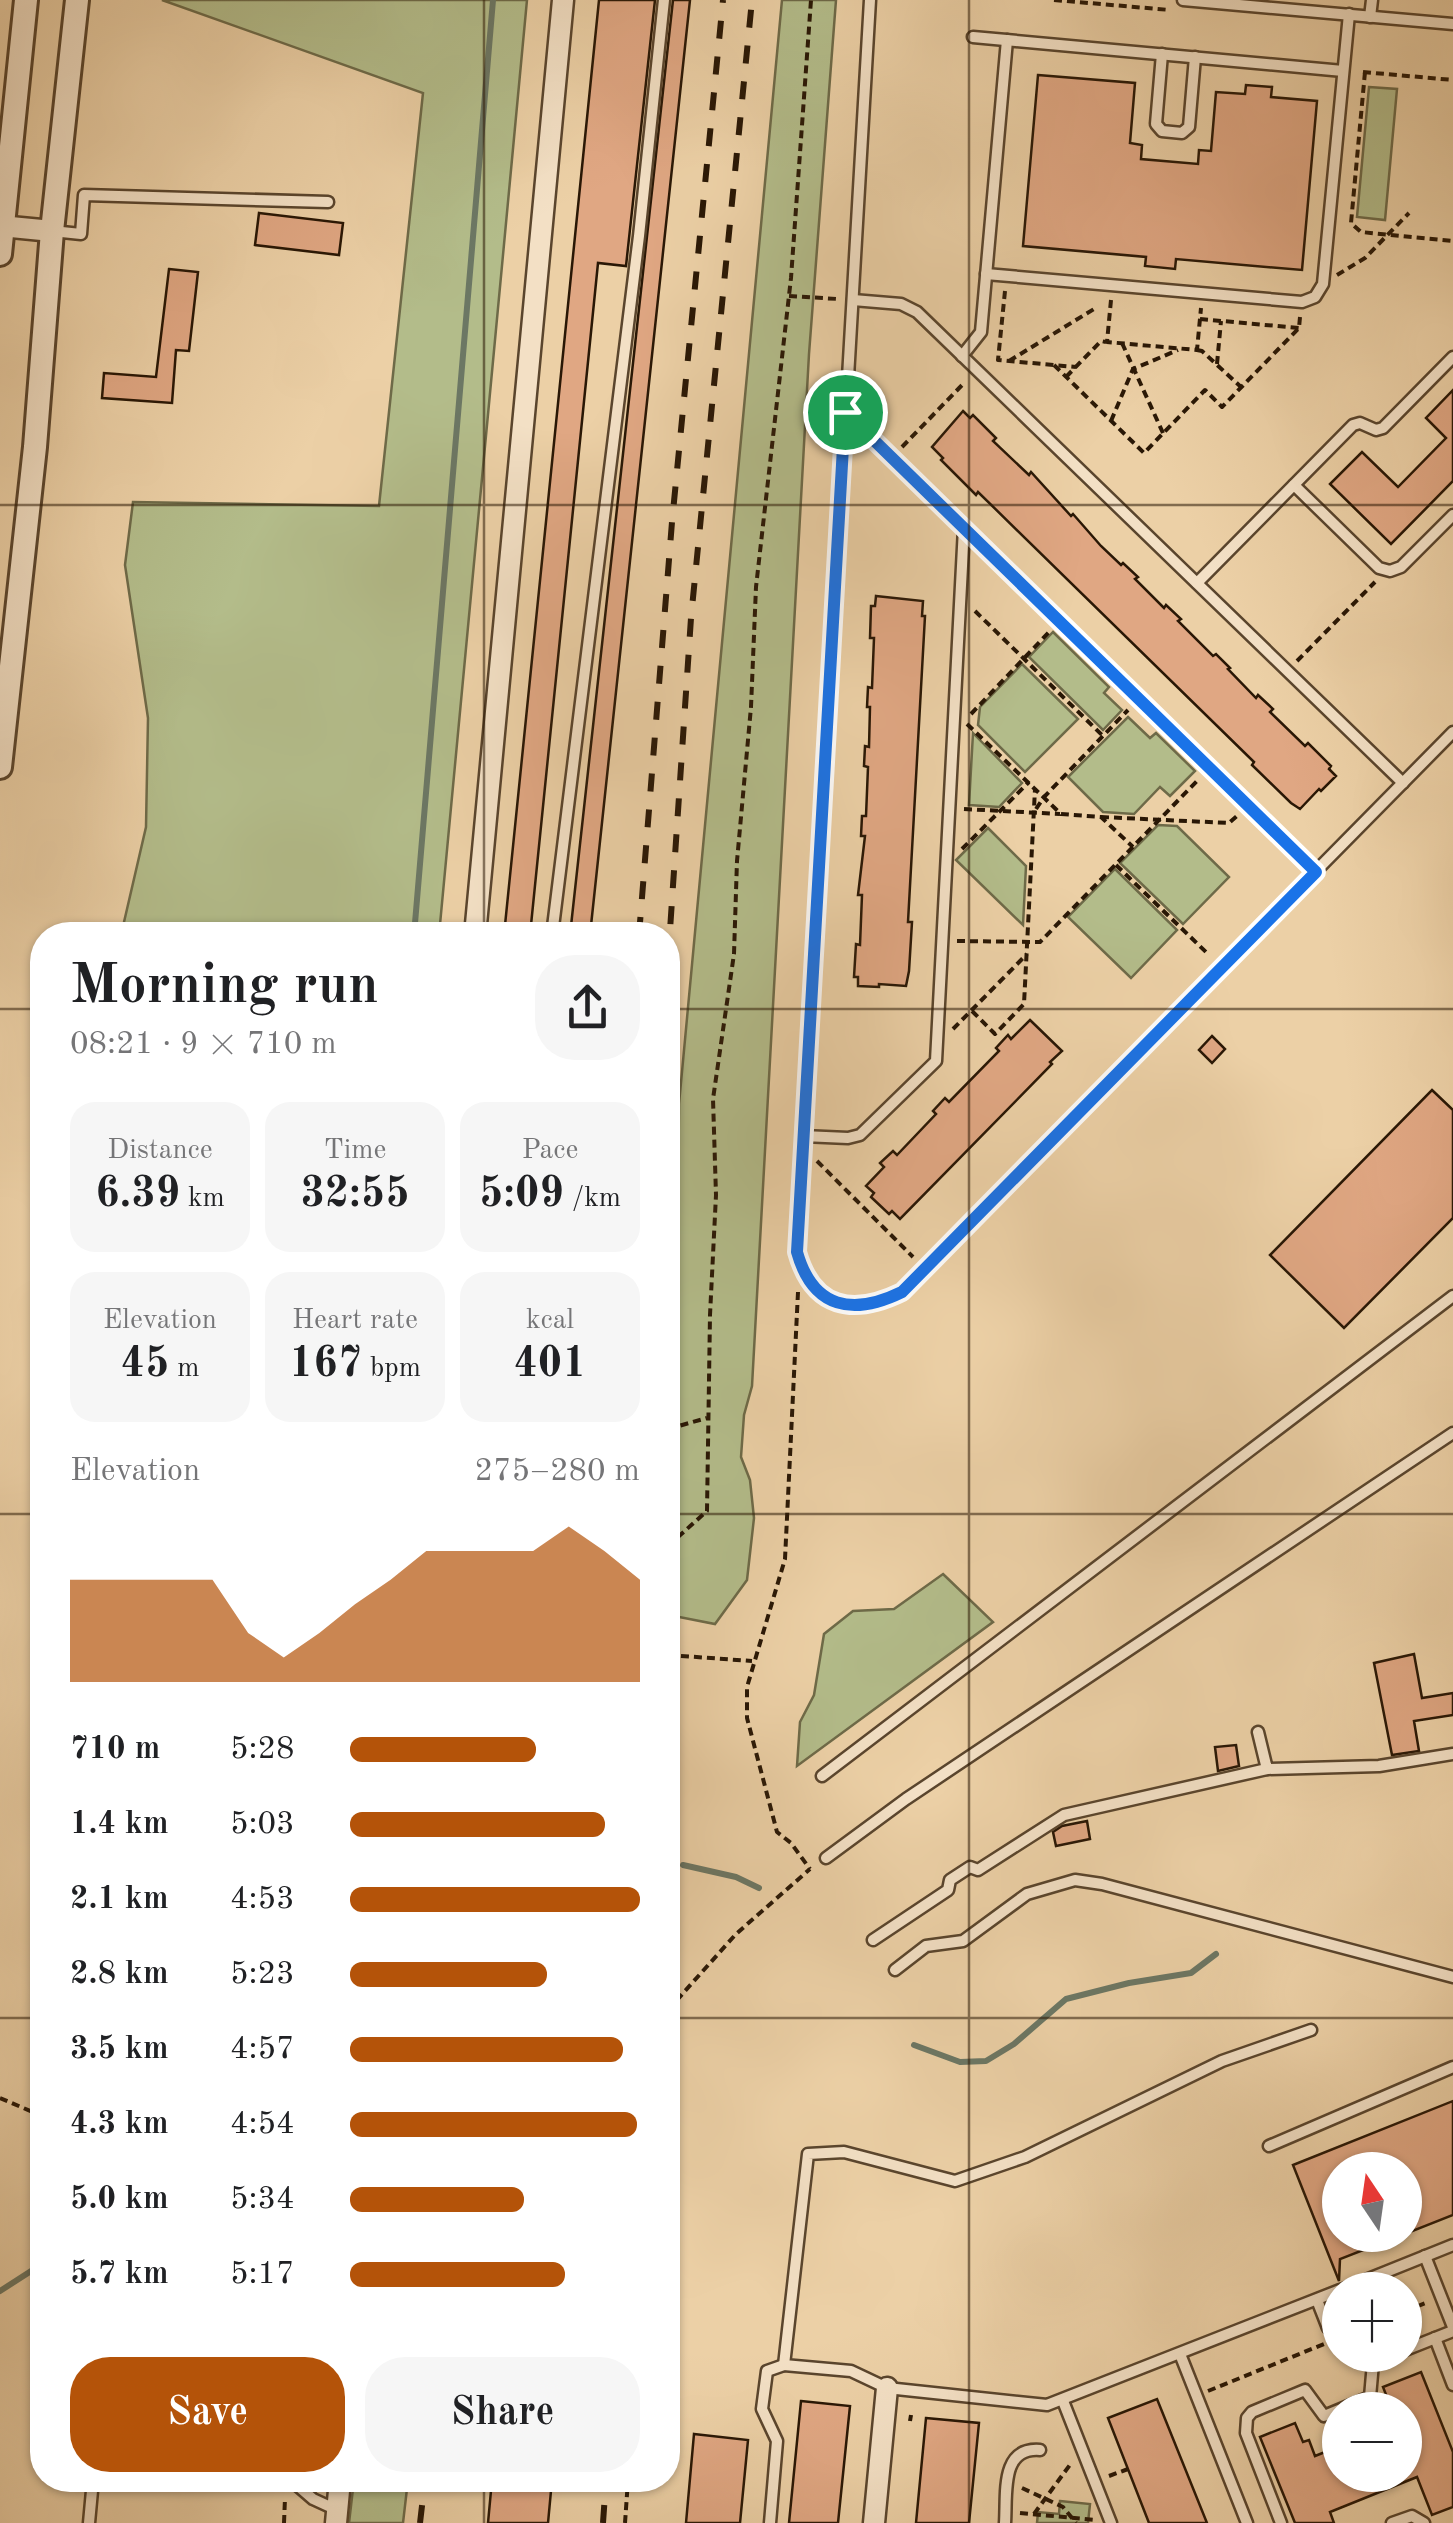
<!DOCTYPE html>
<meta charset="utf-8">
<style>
:root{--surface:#fff;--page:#f6f6f6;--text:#202124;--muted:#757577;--accent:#b45309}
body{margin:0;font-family:"Old Standard TT",serif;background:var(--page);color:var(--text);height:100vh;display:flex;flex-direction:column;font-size:38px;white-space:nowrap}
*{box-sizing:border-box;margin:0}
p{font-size:32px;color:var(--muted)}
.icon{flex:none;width:55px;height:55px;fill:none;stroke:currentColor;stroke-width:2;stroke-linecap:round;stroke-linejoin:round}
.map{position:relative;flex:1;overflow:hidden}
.details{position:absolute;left:30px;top:922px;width:650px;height:1570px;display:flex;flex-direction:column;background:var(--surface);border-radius:40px;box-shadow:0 2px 8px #0004}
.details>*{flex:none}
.needle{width:65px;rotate:347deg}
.fabs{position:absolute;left:1322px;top:2152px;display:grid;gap:20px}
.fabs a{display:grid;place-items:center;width:100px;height:100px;border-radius:50%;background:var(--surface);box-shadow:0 2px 8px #0004;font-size:50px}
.pin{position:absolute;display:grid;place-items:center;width:85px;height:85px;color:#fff;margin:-42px;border:5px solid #fff;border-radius:50%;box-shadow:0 2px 10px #0007}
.round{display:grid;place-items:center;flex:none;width:105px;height:105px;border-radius:40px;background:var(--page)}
.headline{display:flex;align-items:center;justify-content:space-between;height:170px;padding:0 40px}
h1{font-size:55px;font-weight:700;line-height:75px}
.metrics{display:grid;grid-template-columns:repeat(3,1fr);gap:15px;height:170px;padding:10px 40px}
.metrics div{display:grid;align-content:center;border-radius:25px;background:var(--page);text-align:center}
.metrics b{font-size:42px;font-weight:700}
.metrics small{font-size:28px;font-weight:400}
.metrics p{font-size:28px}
.chart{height:280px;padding:20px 40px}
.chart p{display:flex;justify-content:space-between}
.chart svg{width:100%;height:180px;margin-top:10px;fill:var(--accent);opacity:.7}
.cta{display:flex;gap:20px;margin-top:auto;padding:20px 40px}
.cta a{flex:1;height:115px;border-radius:40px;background:var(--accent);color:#fff;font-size:40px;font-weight:700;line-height:115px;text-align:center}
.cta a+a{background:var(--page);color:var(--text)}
ul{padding:0 40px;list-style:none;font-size:32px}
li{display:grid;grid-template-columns:160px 120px 1fr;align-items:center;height:75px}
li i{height:25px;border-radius:12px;background:var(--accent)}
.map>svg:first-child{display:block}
.green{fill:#b3bc8a;stroke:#6e6a48;stroke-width:2.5}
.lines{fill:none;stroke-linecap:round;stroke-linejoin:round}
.stream{stroke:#6c7764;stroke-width:6}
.building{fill:#e0a783;stroke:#291705;stroke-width:2.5}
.service-casing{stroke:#5a452d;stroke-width:15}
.minor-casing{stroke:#5a452d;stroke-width:25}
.tertiary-casing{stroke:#5a452d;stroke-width:28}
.path{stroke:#291705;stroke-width:4;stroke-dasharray:8 5;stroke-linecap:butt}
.service{stroke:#f3e0c5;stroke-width:10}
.minor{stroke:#f3e0c5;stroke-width:20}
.tertiary{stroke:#f3e0c5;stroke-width:22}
.rail{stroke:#291705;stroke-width:6;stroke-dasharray:18 18;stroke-linecap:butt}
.route-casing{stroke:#fff;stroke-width:20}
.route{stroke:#1a73e8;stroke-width:12}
.grid{fill:none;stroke:#291705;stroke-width:2.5;stroke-opacity:0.55}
</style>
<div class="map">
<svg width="1453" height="2523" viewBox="0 0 1453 2523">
<rect width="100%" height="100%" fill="#ecd0a6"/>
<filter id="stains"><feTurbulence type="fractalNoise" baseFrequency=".002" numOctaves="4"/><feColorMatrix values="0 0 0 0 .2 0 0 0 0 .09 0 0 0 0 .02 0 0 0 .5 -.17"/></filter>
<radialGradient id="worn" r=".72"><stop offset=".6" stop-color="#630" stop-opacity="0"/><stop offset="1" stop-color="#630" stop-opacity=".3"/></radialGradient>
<g class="green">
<path d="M162,0H527L439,935H121L146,827L148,718L125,565L133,502L379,506L423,93Z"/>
<path d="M782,0H836L809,354L752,1386L744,1415L741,1457L750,1480L754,1518L747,1580L715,1624L674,1616L679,1104Z"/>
<path d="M1369,87L1397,89L1385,220L1357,217Z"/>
<path d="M1053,632L1109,687L1104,693L1122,710L1103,730L1029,657Z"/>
<path d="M1022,664L1078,719L1025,772L978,725L980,707Z"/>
<path d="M1128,717L1150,738L1156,733L1195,771L1170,796L1160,787L1134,814L1103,812L1068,777Z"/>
<path d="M973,733L1022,783L999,807L969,805Z"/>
<path d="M1158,825L1177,826L1229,877L1183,924L1120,863Z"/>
<path d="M988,828L1026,866L1023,925L956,860Z"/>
<path d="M1115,869L1177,930L1131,978L1068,917Z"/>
<path d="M943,1574L993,1622L797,1766L800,1722L814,1695L824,1634L853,1611L894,1609Z"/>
<path d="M354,2480H408L403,2523H349Z"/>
<path d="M1060,2501L1090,2504L1088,2523H1037L1038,2512L1059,2514Z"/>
</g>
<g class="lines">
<g class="stream">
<path d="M414,935L493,0"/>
<path d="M683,1865L736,1877L759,1888"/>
<path d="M914,2045L960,2062L986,2061L1014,2044L1066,1999L1129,1983L1191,1973L1216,1954"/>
<path d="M0,2291L42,2264"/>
</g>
</g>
<g class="building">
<path d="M599,0H655L626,266L598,263L530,935H504Z"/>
<path d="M673,0H690L590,935H570Z"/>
<path d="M1038,75L1135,83L1130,143L1142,145L1141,159L1198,164L1199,150L1211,151L1216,92L1245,94L1246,85L1272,87L1271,97L1317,101L1302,270L1176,259L1175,269L1145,266L1146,257L1023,246Z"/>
<path d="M259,213L343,223L339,255L255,245Z"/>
<path d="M169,269L198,272L189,351L176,350L172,403L102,398L104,373L156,377Z"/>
<path d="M1453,390V481L1391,544L1330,484L1362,452L1398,487L1446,438L1426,418Z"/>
<path d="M963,411L970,418L973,415L996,438L993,441L1029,475L1031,472L1071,516L1073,514L1101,546L1121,565L1123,563L1138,577L1135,579L1164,608L1166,605L1181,619L1178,621L1213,656L1216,654L1230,668L1228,669L1256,698L1258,695L1273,709L1270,712L1305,746L1308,743L1331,766L1329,769L1336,776L1321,791L1319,789L1300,809L1291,803L1252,765L1254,762L978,492L976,495L941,460L943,458L932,447Z"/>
<path d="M876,596L923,601L922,616H925L908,922H912L909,971L906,986L879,984V987L858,986V977H854L856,944L860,945L862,895H858L865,836H861L862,816H866L868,767L864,766L865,746L869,747L870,707H867L868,687L872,688L874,638H870L871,606H875Z"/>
<path d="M1030,1020L1062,1051L1050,1062L1052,1064L900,1219L892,1211L889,1214L871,1197L874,1193L866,1186L884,1167L880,1163L893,1151L897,1155L936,1114L933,1111L945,1098L949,1102L999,1051L996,1048L1008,1035L1011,1039Z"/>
<path d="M1212,1036L1225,1049L1212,1063L1199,1050Z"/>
<path d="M1432,1090L1453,1110V1218L1344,1328L1270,1255Z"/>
<path d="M1414,1654L1422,1698L1453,1693V1715L1414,1721L1419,1751L1392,1755L1374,1663Z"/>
<path d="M1236,1745L1239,1766L1218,1771L1215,1747Z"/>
<path d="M1087,1821L1090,1839L1056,1846L1053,1832L1062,1826Z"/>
<path d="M1453,2101V2215L1405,2234V2170H1340V2235L1399,2236L1340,2259L1339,2281L1293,2165Z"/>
<path d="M1421,2372L1453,2452V2507L1432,2515L1417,2477L1330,2512L1334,2523H1295L1260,2437L1295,2423L1303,2442L1309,2440L1315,2456L1340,2446V2475H1405V2410H1392L1383,2387Z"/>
<path d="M1157,2399L1207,2523H1149L1108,2418Z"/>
<path d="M801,2401L850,2406L838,2523H789Z"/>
<path d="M926,2418L979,2423L969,2523H916Z"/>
<path d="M694,2434L748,2440L740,2523H686Z"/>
<path d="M492,2480H552L548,2523H488Z"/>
</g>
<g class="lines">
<g class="service-casing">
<g id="service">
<path d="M870,0L797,1252C814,1309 852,1317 901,1292L1453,732"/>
<path d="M1183,0L1453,24"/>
<path d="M1370,17L1372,0"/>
<path d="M973,37L1343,71"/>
<path d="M1162,54L1156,124L1162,131L1182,133L1189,127L1195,57"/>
<path d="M52,231L81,234L84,195L328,202"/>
<path d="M986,274L1302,302L1315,297L1323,284L1349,14"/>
<path d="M853,300L901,304L917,312L1403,783"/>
<path d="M962,356L981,332L1007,40"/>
<path d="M845,411L1316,873"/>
<path d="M1294,485L1379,568L1390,571L1401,567L1453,515"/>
<path d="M1197,583L1353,425L1360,423L1376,430L1383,428L1453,357"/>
<path d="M552,935L639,236L664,0"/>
<path d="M803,1136L848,1138L860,1135L936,1061L964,528"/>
<path d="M1258,1732L1267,1769L1379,1766L1453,1754"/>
<path d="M822,1776L1453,1296"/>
<path d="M826,1858L906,1799L1453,1433"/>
<path d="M873,1940L948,1890L950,1880L970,1867L978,1870L1064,1815L1267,1769"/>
<path d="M895,1970L926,1946L963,1941L1027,1894L1075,1880L1102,1884L1453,1977"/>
<path d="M1311,2030L1222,2061L1025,2157L955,2181L844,2152L808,2154L784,2365L851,2371L887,2388L1047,2405L1340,2290"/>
<path d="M1269,2146L1453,2067"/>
<path d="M1425,2256L1453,2327"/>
<path d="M1341,2290L1453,2245"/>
<path d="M1317,2300L1328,2328"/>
<path d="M1435,2338L1453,2385"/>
<path d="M1405,2350L1453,2331"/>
<path d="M1180,2354L1247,2523"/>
<path d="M1063,2401L1111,2523"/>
<path d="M291,2480L313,2499L337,2510"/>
<path d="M89,2523L93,2480"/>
<path d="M770,2523L777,2441L762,2409L767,2371L784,2365"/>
<path d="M1005,2523C1007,2493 1000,2447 1040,2450"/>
<path d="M1281,2523L1246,2433L1247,2418L1252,2412L1305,2390L1324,2416L1370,2397L1373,2363L1393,2355"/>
<path d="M1392,2523L1412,2516L1424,2523"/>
</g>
</g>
<g class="minor-casing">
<g id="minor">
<path d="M0,226L52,231"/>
<path d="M475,935L563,0"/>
<path d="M336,2523L340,2480"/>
<path d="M874,2523L887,2388"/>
</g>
</g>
<g class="tertiary-casing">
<g id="tertiary">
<path d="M0,254L26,0"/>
<path d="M0,767L35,447L52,231L77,0"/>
</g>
</g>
<g class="path">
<path d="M1054,0L1170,10"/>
<path d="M1363,72L1453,80"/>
<path d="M1365,72L1351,223L1361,232L1453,241"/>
<path d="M1337,275L1365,258L1409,213"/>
<path d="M1005,291L998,360L1076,367"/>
<path d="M789,296L838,299"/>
<path d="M1111,300L1107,342L1197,350L1201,308"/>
<path d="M1200,319L1299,328"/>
<path d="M1122,343L1163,433"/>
<path d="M1197,350L1202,351L1241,387"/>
<path d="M1009,361L1094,309"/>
<path d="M1217,364L1221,321"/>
<path d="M1054,365L1144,453L1205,390L1222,407L1299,328L1300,317"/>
<path d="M1066,377L1101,341L1106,342"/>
<path d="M1111,421L1133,369L1178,350"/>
<path d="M902,447L965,382"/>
<path d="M975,611L1103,736"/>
<path d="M1297,661L1375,582"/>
<path d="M971,714L1050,631"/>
<path d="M967,724L1061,814L1101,817L1133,847"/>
<path d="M964,809L1060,814"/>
<path d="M1036,809L1044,797L1128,710"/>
<path d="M1101,817L1229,823L1238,815"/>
<path d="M962,849L1029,782"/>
<path d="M1116,865L1208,954"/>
<path d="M957,941L1040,942L1199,779"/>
<path d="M972,1011L995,1034L1024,1004L1035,789"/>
<path d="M953,1029L1027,954"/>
<path d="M817,1161L913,1257"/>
<path d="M798,1292L785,1559L747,1687V1718L777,1832L791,1843L810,1869"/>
<path d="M668,1429L707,1418"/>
<path d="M668,1546L707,1511L710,1315L716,1195L713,1099L734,954L737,861L751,707L756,587L791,278L811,0"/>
<path d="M668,1655L752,1661"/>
<path d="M668,2010L736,1934L810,1869"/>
<path d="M0,2098L42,2116"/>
<path d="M1405,2311L1428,2302"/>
<path d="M1208,2391L1324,2344"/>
<path d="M910,2421L911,2415"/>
<path d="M1109,2476L1128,2469"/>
<path d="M1022,2488L1063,2507L1076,2523"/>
<path d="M1020,2513L1096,2520"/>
<path d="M1034,2514L1072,2462"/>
<path d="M284,2523L285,2498"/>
<path d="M625,2523L628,2480"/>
</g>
<use href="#service" class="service"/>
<use href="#minor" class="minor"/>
<use href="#tertiary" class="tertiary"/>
<g class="rail">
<path d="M639,935L672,522L723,0"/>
<path d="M668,960L691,618L752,0"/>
<path d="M420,2523L425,2480"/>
<path d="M603,2523L606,2480"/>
</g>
</g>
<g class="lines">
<g class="route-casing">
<path id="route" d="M845,412L1316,872L902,1292C853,1316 813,1309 797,1252Z"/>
</g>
<use href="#route" class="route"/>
</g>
<path class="grid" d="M484,0V935M969,0V2523M0,505H1453M0,1009H42M668,1009H1453M0,1514H42M668,1514H1453M0,2018H42M668,2018H1453M484,2480V2523"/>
<rect width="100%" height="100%" filter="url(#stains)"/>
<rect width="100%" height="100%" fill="url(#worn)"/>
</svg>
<div class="fabs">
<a><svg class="needle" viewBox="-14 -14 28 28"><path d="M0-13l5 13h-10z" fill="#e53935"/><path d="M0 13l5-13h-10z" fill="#757577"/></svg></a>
<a>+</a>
<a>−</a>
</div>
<div class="pin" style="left:845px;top:412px;background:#1e9e55"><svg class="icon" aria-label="arrive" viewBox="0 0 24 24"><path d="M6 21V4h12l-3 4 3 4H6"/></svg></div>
<section class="details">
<div class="headline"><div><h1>Morning run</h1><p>08:21 · 9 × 710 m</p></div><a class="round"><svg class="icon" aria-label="share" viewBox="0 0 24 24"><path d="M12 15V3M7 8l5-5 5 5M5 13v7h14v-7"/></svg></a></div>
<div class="metrics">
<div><p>Distance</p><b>6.39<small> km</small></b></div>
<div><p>Time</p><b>32:55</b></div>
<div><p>Pace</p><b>5:09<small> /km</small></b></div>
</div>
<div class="metrics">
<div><p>Elevation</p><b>45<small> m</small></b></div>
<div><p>Heart rate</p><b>167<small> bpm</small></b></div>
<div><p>kcal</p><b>401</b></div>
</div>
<div class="chart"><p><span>Elevation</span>275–280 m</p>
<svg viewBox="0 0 160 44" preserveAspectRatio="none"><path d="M0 44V19L10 19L20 19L30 19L40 19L50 32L60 38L70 32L80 25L90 19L100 12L110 12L120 12L130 12L140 6L150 12L160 19V44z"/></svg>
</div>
<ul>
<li><b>710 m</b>5:28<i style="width:64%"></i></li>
<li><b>1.4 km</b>5:03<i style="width:88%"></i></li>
<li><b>2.1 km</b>4:53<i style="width:100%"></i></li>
<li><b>2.8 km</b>5:23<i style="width:68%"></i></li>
<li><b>3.5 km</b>4:57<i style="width:94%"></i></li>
<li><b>4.3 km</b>4:54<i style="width:99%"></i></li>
<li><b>5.0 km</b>5:34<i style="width:60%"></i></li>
<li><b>5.7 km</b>5:17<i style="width:74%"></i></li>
</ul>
<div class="cta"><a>Save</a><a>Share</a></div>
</section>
</div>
